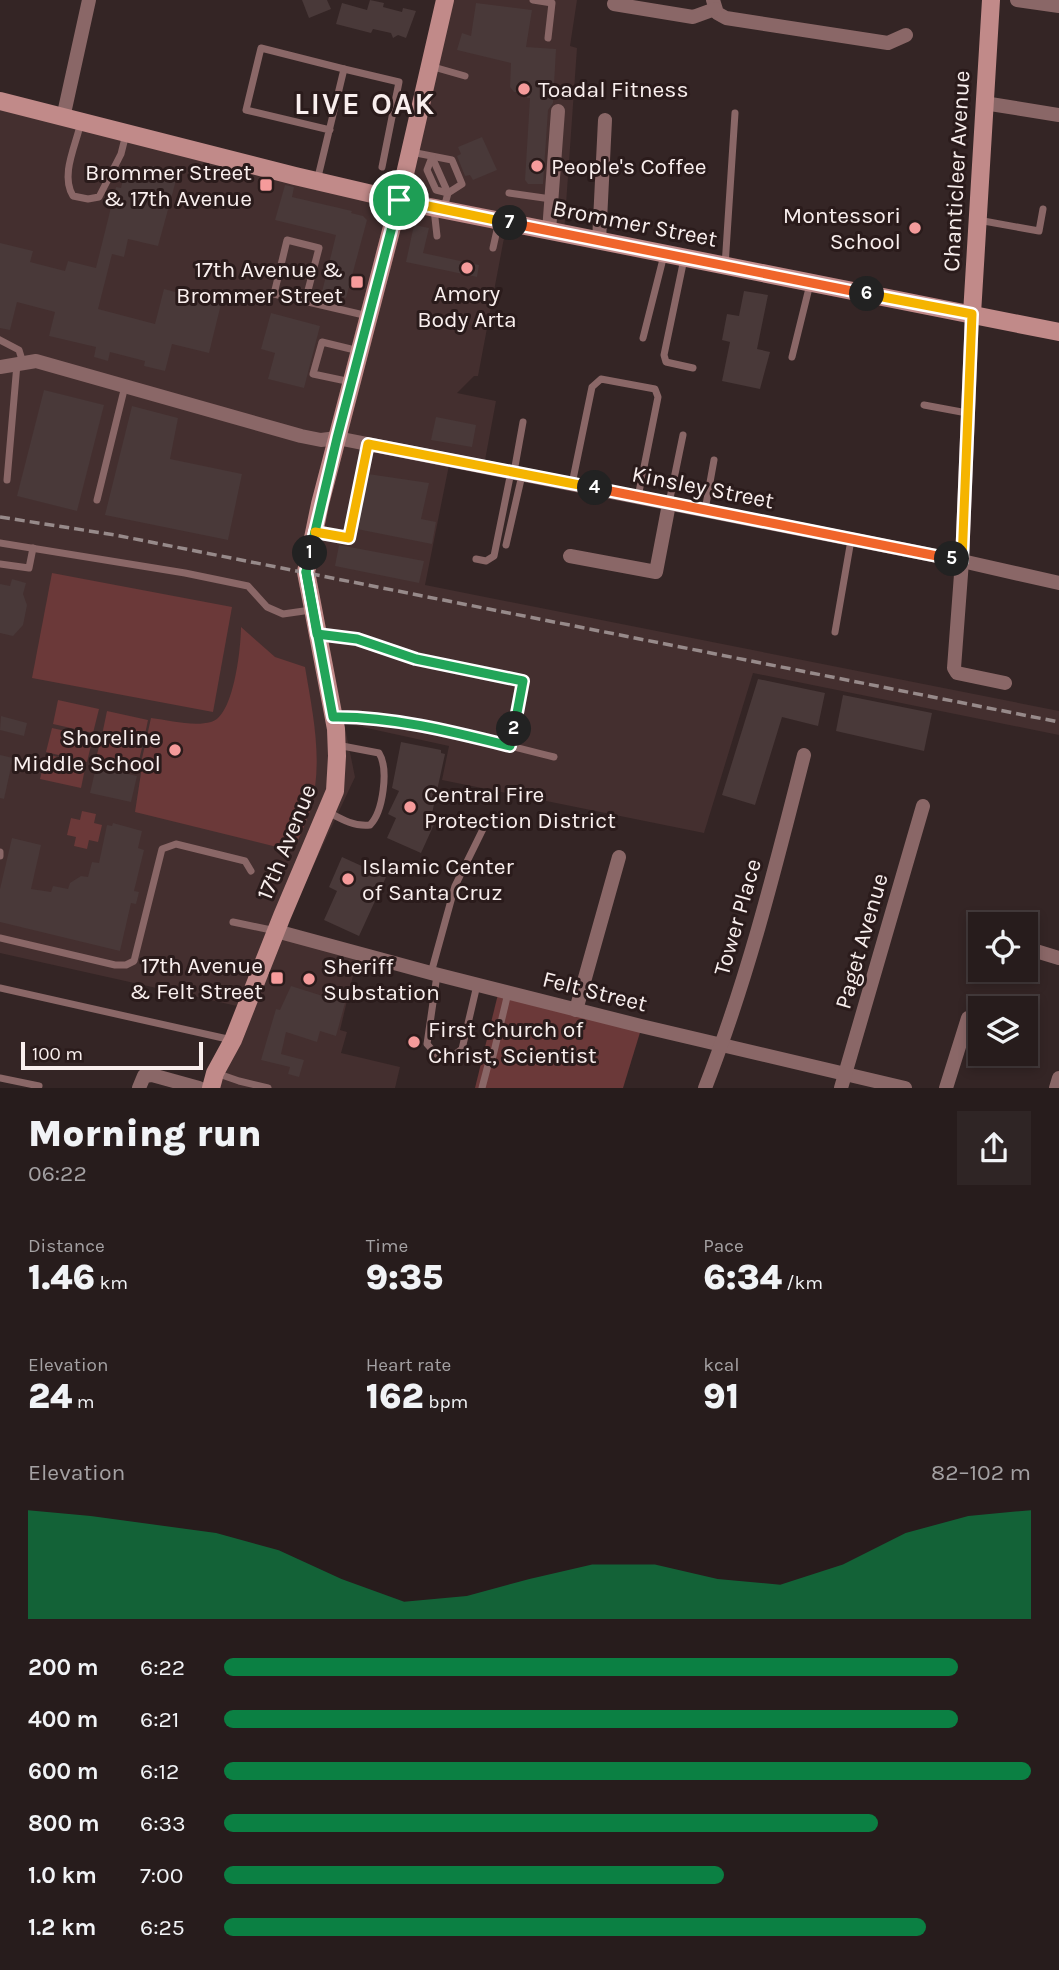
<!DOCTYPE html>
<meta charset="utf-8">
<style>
:root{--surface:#271c1c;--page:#2f2525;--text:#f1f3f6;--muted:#a4a1a3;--line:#433a3b;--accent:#0b8043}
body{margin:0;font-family:Karla,sans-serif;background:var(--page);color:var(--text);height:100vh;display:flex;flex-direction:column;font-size:26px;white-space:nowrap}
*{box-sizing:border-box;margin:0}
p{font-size:23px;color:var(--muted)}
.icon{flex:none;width:38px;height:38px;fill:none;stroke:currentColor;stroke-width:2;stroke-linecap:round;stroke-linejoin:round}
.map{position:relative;height:1088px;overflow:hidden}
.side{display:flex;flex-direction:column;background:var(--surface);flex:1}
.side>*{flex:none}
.controls{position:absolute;left:968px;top:912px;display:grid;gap:14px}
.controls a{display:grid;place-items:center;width:70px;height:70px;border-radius:0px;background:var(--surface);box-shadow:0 4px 10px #0003,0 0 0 2px var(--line);font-size:35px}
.scale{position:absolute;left:21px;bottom:18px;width:182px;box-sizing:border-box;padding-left:7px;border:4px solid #f9efee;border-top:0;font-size:19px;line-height:24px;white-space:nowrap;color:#f9efee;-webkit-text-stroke:5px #2a1b1b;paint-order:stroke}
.pin{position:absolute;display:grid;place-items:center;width:60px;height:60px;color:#fff;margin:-30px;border:4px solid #fff;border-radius:50%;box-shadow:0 2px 7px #0007}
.km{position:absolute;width:35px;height:35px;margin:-18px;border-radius:50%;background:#222;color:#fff;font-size:19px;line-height:35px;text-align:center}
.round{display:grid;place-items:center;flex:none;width:74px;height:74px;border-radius:0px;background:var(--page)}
.head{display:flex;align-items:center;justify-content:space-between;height:119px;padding:0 28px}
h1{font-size:38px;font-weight:800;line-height:52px}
.metrics{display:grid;grid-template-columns:repeat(3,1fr);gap:10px;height:119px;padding:7px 28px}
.metrics div{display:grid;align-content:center}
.metrics b{font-size:35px;font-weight:800}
.metrics small{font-size:19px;font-weight:400}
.metrics p{font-size:19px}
.chart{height:196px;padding:14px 28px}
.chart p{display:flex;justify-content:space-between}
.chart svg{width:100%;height:126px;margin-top:7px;fill:var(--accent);opacity:.7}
ul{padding:0 28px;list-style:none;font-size:23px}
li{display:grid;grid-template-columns:112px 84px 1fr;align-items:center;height:52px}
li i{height:18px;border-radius:9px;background:var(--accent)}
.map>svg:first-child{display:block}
.built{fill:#442f2f}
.green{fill:#6b3939}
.building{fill:#493939}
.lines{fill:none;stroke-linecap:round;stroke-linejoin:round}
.lane{stroke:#8a6767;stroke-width:7}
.street{stroke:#8a6767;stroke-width:14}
.secondary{stroke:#c18a89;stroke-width:18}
.rail{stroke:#978a8a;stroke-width:3.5;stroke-dasharray:10 5;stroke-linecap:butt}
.split-1-casing{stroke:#fff;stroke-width:14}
.split-2-casing{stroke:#fff;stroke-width:14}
.split-3-casing{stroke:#fff;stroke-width:14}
.split-4-casing{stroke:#fff;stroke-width:14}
.split-5-casing{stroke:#fff;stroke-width:14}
.split-6-casing{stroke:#fff;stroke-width:14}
.split-7-casing{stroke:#fff;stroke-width:14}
.split-8-casing{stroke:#fff;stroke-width:14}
.split-1{stroke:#22a559;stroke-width:9}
.split-2{stroke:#22a559;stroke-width:9}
.split-3{stroke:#22a559;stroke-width:9}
.split-4{stroke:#f5b400;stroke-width:9}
.split-5{stroke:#f0652b;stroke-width:9}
.split-6{stroke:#f5b400;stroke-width:9}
.split-7{stroke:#f0652b;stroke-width:9}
.split-8{stroke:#f5b400;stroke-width:9}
.poi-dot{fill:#f59b9b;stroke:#2a1b1b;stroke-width:2.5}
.labels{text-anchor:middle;stroke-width:6;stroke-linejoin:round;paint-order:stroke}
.poi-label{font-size:23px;fill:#f9efee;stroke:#2a1b1b;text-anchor:start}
.street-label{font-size:23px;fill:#f9efee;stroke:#2a1b1b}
.district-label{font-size:30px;font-weight:bold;letter-spacing:2px;fill:#f9efee;stroke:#2a1b1b}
</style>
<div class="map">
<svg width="1059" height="1088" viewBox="0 0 1059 1088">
<rect width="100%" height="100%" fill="#342525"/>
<path class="built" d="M448,0H577L570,46L577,48L564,233L507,222L478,376H474L457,393L496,401L483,471L449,465L425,585L1059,711V735L753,673L704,833L442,780L449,746L344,723L355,777L281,935L358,955L340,1030L347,1032L341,1053L400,1067L395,1088H209L246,1008L0,953V100L399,200Z"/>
<g class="green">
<path d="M52,573L232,607L213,712L32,678Z"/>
<path d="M241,627L275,657L305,667C313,715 324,763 310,811C305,825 299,838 293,851L135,812L141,773L139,772L151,718C169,720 193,727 211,722C234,717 241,647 241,627Z"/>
<path d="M58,700L99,709L93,733L53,724Z"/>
<path d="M107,711L148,720L143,744L102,735Z"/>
<path d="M52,728L93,737L87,762L46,752Z"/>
<path d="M101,738L142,748L136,772L95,763Z"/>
<path d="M46,754L86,764L81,788L40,779Z"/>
<path d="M82,811L96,814L94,823L102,825L98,842L89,840L87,849L74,846L76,837L67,835L71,818L80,820Z"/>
<path d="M499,990L642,1026L623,1088H475Z"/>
</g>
<g class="building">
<path d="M302,0H327L331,9L309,18Z"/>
<path d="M370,0L384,3L383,7L402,12L403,8L416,11L406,38L398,35L393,38L391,33L373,29L371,33L336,24L342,3L367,10Z"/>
<path d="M476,3L532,10L526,47L556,49L553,103L548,110L543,184H528L525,180L530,98H527V92H514L510,87L511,63L457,50L462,33L471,36Z"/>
<path d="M482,137L497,170L473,180L470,175L465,176L457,156L461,154L458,147Z"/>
<path d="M153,166L178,173L158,246L128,239L124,257L112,254L98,309L155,324L164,289L198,298L199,294L222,300L209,353L172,344L165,371L144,366L145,361L110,352L108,361L94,357L96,347L49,336L55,312L17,302L10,330L0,328V243L33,251L30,262L65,271L68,261L96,268L116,187L121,188L126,167L151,173Z"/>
<path d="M285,185L294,187L292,197L352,211L351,213L363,216L367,220L346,298L322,292L336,235L275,220Z"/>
<path d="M414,225L429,228L423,253L479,265L477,277L406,262Z"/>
<path d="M744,291L768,295L757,349L770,352L760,389L722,381L730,342L722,340L727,314L739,316Z"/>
<path d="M271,313L320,326L304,388L268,379L275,353L261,349Z"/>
<path d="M44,390L104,405L77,511L17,496Z"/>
<path d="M132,406L178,418L170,459L242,474L228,540L105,515Z"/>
<path d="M436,417L476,425L472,447L431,440Z"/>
<path d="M368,474L429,483L421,519L436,522L432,544L357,529Z"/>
<path d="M339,545L424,561L419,583L335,566Z"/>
<path d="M12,579L26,583L23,594L27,605L23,625L13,636L0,633V584L10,586Z"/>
<path d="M758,679L825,693L818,726L782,717L755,805L722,795Z"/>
<path d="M843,695L932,713L924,751L836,731Z"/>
<path d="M1,716L27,723L24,736L0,730Z"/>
<path d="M401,742L441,750V753L445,754L431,818L436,820L421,853L387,838L396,818L388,814L399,791L392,788Z"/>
<path d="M0,755L13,758L4,799L0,798Z"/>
<path d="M96,767L137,776L131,802L90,793Z"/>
<path d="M113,823L142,831L138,848L144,850L134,891L139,892L136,904L131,903L120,951L0,922V889L12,838L41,845L31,889L51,892L53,886L68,889L70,883L81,876L88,877L92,862L99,863L107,825L112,826Z"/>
<path d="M342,857L386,877L359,936L324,920L337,891L329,887Z"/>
<path d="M291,986L345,1003L336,1036L320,1031L317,1042L286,1032L281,1054L304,1060L299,1077L288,1074L290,1067L261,1060L276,1009L280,1010Z"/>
</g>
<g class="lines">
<g class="lane">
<path d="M533,0L552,3L548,38"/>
<path d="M430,66L465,76"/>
<path d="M344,69L399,82L382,167"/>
<path d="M81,122C76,145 60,175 73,196L88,199L99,197L121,154L126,134"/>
<path d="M411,152L452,160L462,184L448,193L444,208"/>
<path d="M432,157L427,170L436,190L448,193"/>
<path d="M432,157L448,193"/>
<path d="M317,181L344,69L261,48L246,110L330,130"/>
<path d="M509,193L551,199"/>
<path d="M434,209L437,236"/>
<path d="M978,220L1039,231L1043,209"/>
<path d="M493,248L499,221"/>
<path d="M684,259L664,355L666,362L693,368"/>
<path d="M725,266L735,113"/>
<path d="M305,302L319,248L287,240L274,294L368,316"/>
<path d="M643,338L664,255"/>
<path d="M0,340L19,350L23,363"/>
<path d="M792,357L810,284"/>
<path d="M351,382L313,374L322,342L359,351"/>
<path d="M924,405L967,413"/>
<path d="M514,472L523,422"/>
<path d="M7,480L17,364"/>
<path d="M572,484L592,387L601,379L655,389L658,397L638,497"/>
<path d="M97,500L125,386"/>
<path d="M669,503L683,435"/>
<path d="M705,510L714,460"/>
<path d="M315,531L349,538L368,444"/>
<path d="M0,543L185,573L248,586L267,607L283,614L311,610"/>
<path d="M506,545L522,475"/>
<path d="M476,559L486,561L494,556L511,472"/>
<path d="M0,564L29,568L33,548"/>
<path d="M835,632L851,540"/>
<path d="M318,634L357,639L416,658L523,681L510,746"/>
<path d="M334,717C406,716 484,740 554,757"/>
<path d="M328,812C341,819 355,827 370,825C383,812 389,769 379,753L337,745"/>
<path d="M0,852V856"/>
<path d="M233,922L276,931"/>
<path d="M0,938L115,965H126L134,961L162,849L176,844L245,861L251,871"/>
<path d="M431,973L455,886L484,827"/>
<path d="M437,975L427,1044L436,1054L453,1056L462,1049L477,985"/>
<path d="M0,988L232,1040"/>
<path d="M216,1073L239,1081L268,1088"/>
<path d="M0,1078L39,1086"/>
<path d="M482,1088L488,1065L492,1060L508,993"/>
</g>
<g class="street">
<path d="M713,0L717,13L726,18L888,43L906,35"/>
<path d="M1017,0L1059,6"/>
<path d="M614,4L693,17L715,9"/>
<path d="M984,103L1059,115"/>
<path d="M63,118L89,0"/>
<path d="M549,231L558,111"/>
<path d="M599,241L605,120"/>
<path d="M972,314L962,561L954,668L957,673L1005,683"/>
<path d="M0,367L36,361L301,436L321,440L337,438L962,561L1059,583"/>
<path d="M570,556L656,572L669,504"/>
<path d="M276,931L431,973L641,1026L905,1088"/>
<path d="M1026,948L1059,958"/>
<path d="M576,1010L619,857"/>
<path d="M139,1088L144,1076L152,1075L199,1088"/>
<path d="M705,1088C748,978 775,869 804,755"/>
<path d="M841,1088L923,806"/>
<path d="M946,1088L968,1018"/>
<path d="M1056,1088L1059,1078"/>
</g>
<g class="secondary">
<path d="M0,101L295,176L415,204L1059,332"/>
<path d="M972,314L991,0"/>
<path d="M211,1088L215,1073L233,1040L282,916L335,791L337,756L336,729L306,572L320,504L399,200L445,0"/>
</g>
<path class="rail" d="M0,517L115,535L1059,722"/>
</g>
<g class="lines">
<g class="split-1-casing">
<path id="split-1" d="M310,553L337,438L399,200"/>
</g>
<g class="split-2-casing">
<path id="split-2" d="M310,553L306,572L333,717C391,716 454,732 510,746L514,729"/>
</g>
<g class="split-3-casing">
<path id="split-3" d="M315,532L306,572L317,634L357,639L416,659L523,681L514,729"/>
</g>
<g class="split-4-casing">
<path id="split-4" d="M315,532L349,538L368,444L595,488"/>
</g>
<g class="split-5-casing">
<path id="split-5" d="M595,488L952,559"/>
</g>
<g class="split-6-casing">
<path id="split-6" d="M867,294L972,314L962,561L952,559"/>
</g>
<g class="split-7-casing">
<path id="split-7" d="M510,223L867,294"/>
</g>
<g class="split-8-casing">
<path id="split-8" d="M399,200L510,223"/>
</g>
<use href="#split-1" class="split-1"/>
<use href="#split-2" class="split-2"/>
<use href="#split-3" class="split-3"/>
<use href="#split-4" class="split-4"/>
<use href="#split-5" class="split-5"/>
<use href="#split-6" class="split-6"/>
<use href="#split-7" class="split-7"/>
<use href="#split-8" class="split-8"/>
</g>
<g class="poi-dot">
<circle cx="524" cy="89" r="7"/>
<circle cx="537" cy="166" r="7"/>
<rect x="259" y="178" width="14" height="14" rx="3.5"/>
<circle cx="915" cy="228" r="7"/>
<circle cx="467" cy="268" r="7"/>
<rect x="350" y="275" width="14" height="14" rx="3.5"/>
<circle cx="175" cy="750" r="7"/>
<circle cx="410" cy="807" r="7"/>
<circle cx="348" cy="879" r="7"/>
<rect x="270" y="971" width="14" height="14" rx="3.5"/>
<circle cx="309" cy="979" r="7"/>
<circle cx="414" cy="1042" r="7"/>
</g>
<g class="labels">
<g class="poi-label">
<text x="538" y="97">Toadal Fitness</text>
<text x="551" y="174">People's Coffee</text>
<text x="252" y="180" text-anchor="end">Brommer Street<tspan x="252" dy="26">&amp; 17th Avenue</tspan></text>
<text x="901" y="223" text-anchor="end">Montessori<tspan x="901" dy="26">School</tspan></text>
<text x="343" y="277" text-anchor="end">17th Avenue &amp;<tspan x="343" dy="26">Brommer Street</tspan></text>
<text x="467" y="301" text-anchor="middle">Amory<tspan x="467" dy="26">Body Arta</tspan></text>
<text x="161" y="745" text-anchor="end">Shoreline<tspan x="161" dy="26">Middle School</tspan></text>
<text x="424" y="802">Central Fire<tspan x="424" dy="26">Protection District</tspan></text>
<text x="362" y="874">Islamic Center<tspan x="362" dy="26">of Santa Cruz</tspan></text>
<text x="263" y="973" text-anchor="end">17th Avenue<tspan x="263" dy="26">&amp; Felt Street</tspan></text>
<text x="323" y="974">Sheriff<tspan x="323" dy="26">Substation</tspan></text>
<text x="428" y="1037">First Church of<tspan x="428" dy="26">Christ, Scientist</tspan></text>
</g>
<g class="street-label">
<text transform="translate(956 171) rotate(-87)" y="8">Chanticleer Avenue</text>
<text transform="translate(635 223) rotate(11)" y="8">Brommer Street</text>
<text transform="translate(703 487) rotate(11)" y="8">Kinsley Street</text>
<text transform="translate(286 842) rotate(-68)" y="8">17th Avenue</text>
<text transform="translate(737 917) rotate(-74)" y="8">Tower Place</text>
<text transform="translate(861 941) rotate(-74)" y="8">Paget Avenue</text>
<text transform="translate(595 991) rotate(14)" y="8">Felt Street</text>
</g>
<g class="district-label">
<text x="365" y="114">LIVE OAK</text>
</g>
</g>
</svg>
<div class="controls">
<a><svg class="icon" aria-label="locate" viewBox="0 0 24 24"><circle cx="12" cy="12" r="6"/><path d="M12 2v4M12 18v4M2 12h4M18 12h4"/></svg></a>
<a><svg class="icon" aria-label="layers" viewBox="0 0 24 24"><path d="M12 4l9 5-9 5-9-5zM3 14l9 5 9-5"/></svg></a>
</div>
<div class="scale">100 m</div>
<div class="pin" style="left:399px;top:200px;background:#1e9e55"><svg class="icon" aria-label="arrive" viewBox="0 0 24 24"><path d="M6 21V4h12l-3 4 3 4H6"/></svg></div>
<b class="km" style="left:310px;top:553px">1</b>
<b class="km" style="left:514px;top:729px">2</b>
<b class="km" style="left:595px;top:488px">4</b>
<b class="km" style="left:952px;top:559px">5</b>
<b class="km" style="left:867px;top:294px">6</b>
<b class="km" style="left:510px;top:223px">7</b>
</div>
<section class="side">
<div class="head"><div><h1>Morning run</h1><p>06:22</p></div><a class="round"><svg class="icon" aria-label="share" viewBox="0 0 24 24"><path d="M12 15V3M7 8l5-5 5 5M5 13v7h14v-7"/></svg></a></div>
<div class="metrics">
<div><p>Distance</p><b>1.46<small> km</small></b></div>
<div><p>Time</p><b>9:35</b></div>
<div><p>Pace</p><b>6:34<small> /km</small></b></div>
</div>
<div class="metrics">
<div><p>Elevation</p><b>24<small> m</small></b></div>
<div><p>Heart rate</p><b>162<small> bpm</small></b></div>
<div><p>kcal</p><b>91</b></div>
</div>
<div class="chart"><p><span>Elevation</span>82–102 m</p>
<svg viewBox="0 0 160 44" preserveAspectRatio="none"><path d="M0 44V6L10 8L20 11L30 14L40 20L50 30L60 38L70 36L80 30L90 25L100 25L110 30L120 32L130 25L140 14L150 8L160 6V44z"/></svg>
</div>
<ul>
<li><b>200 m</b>6:22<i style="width:91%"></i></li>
<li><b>400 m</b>6:21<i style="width:91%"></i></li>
<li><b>600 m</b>6:12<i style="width:100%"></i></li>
<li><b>800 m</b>6:33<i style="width:81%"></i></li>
<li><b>1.0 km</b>7:00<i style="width:62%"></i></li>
<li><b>1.2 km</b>6:25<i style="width:87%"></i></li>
</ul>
</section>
